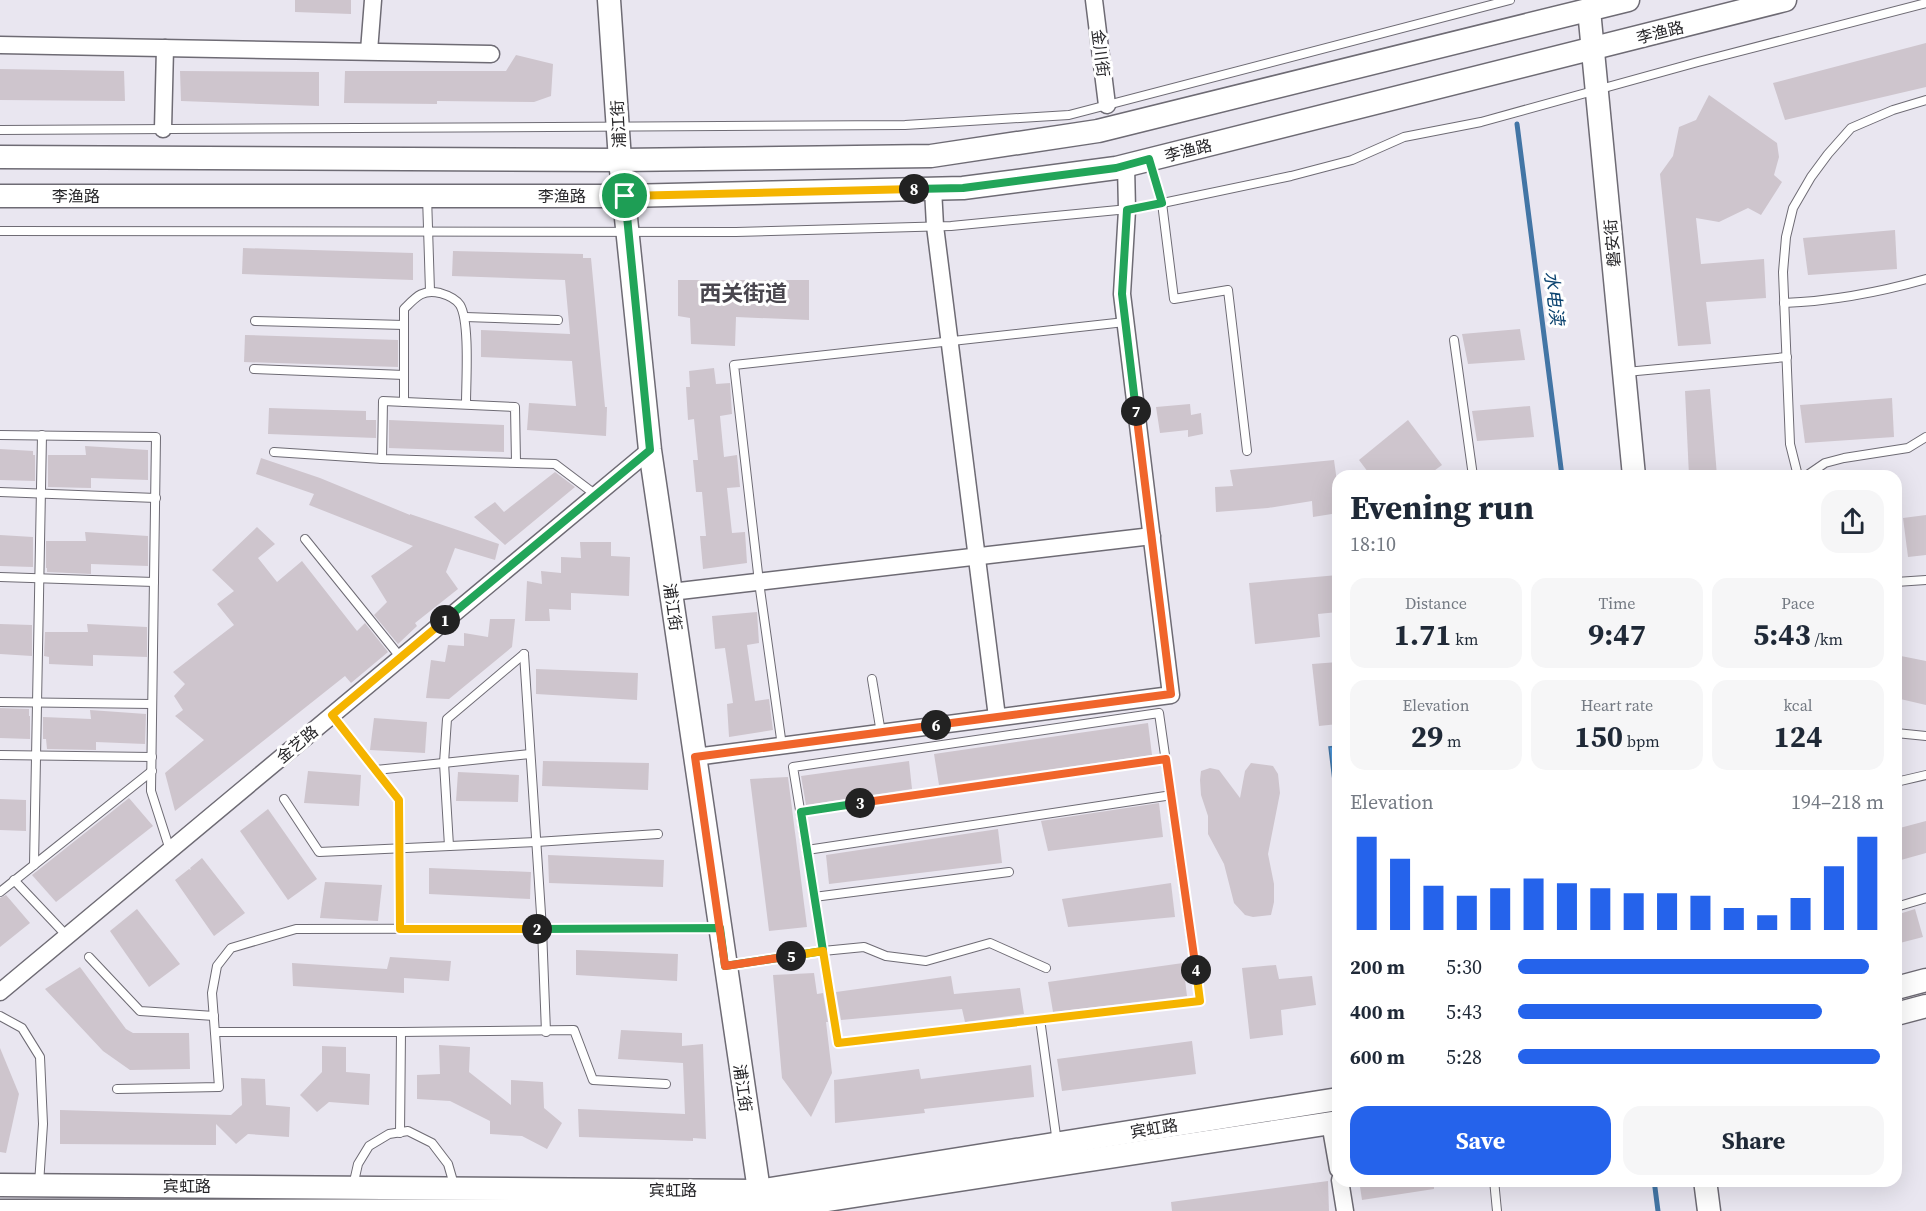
<!DOCTYPE html>
<meta charset="utf-8">
<style>
:root{--surface:#fff;--page:#f6f6f7;--text:#1f2937;--muted:#747a83;--accent:#2563eb}
body{margin:0;font-family:"Source Serif 4","Noto Sans SC",serif;background:var(--page);color:var(--text);height:100vh;display:flex;flex-direction:column;font-size:22px;white-space:nowrap}
*{box-sizing:border-box;margin:0}
p{font-size:20px;color:var(--muted)}
.icon{flex:none;width:33px;height:33px;fill:none;stroke:currentColor;stroke-width:2;stroke-linecap:round;stroke-linejoin:round}
.map{position:relative;flex:1;overflow:hidden}
.side{position:absolute;left:1332px;top:470px;width:570px;height:717px;display:flex;flex-direction:column;background:var(--surface);border-radius:18px;box-shadow:0 6px 24px #0002}
.side>*{flex:none}
.pin{position:absolute;display:grid;place-items:center;width:51px;height:51px;color:#fff;margin:-26px;border:3px solid #fff;border-radius:50%;box-shadow:0 2px 6px #0007}
.km{position:absolute;width:30px;height:30px;margin:-15px;border-radius:50%;background:#222;color:#fff;font-size:16px;line-height:30px;text-align:center}
.round{display:grid;place-items:center;flex:none;width:63px;height:63px;border-radius:18px;background:var(--page)}
.headline{display:flex;align-items:center;justify-content:space-between;height:102px;padding:0 18px}
h1{font-size:33px;font-weight:700;line-height:45px}
.stats{display:grid;grid-template-columns:repeat(3,1fr);gap:9px;height:102px;padding:6px 18px}
.stats div{display:grid;align-content:center;border-radius:15px;background:var(--page);text-align:center}
.stats b{font-size:30px;font-weight:700}
.stats small{font-size:16px;font-weight:400}
.stats p{font-size:16px}
.chart{height:168px;padding:12px 18px}
.chart p{display:flex;justify-content:space-between}
.chart svg{width:100%;height:108px;margin-top:6px;stroke:var(--accent);stroke-width:6}
.button{display:flex;gap:12px;margin-top:auto;padding:12px 18px}
.button a{flex:1;height:69px;border-radius:18px;background:var(--accent);color:#fff;font-size:24px;font-weight:700;line-height:69px;text-align:center}
.button a+a{background:var(--page);color:var(--text)}
ul{padding:0 18px;list-style:none;font-size:20px}
li{display:grid;grid-template-columns:96px 72px 1fr;align-items:center;height:45px}
li i{height:15px;border-radius:8px;background:var(--accent)}
.map>svg:first-child{display:block}
.water{fill:#4d97da;stroke:#4275a5;stroke-width:1.5}
.lines{fill:none;stroke-linecap:round;stroke-linejoin:round}
.stream{stroke:#4275a5;stroke-width:5}
.building{fill:#cec5cd}
.lane-casing{stroke:#6e6b74;stroke-width:10}
.street-casing{stroke:#6e6b74;stroke-width:19}
.secondary-casing{stroke:#6e6b74;stroke-width:25}
.lane{stroke:#fff;stroke-width:8}
.street{stroke:#fff;stroke-width:16}
.secondary{stroke:#fff;stroke-width:22}
.split-1-casing{stroke:#fff;stroke-width:12}
.split-2-casing{stroke:#fff;stroke-width:12}
.split-3-casing{stroke:#fff;stroke-width:12}
.split-4-casing{stroke:#fff;stroke-width:12}
.split-5-casing{stroke:#fff;stroke-width:12}
.split-6-casing{stroke:#fff;stroke-width:12}
.split-7-casing{stroke:#fff;stroke-width:12}
.split-8-casing{stroke:#fff;stroke-width:12}
.split-9-casing{stroke:#fff;stroke-width:12}
.split-1{stroke:#22a559;stroke-width:8}
.split-2{stroke:#f5b400;stroke-width:8}
.split-3{stroke:#22a559;stroke-width:8}
.split-4{stroke:#f0652b;stroke-width:8}
.split-5{stroke:#f5b400;stroke-width:8}
.split-6{stroke:#f0652b;stroke-width:8}
.split-7{stroke:#f0652b;stroke-width:8}
.split-8{stroke:#22a559;stroke-width:8}
.split-9{stroke:#f5b400;stroke-width:8}
.labels{text-anchor:middle;stroke-width:6;stroke-linejoin:round;paint-order:stroke}
.street-label{font-size:16px;fill:#272629;stroke:#fff}
.water-label{font-size:18px;font-style:italic;fill:#0d4470;stroke:#fff}
.district-label{font-size:22px;font-weight:bold;fill:#49464e;stroke:#fff}
</style>
<div class="map">
<svg width="1926" height="1211" viewBox="0 0 1926 1211">
<rect width="100%" height="100%" fill="#e9e6f0"/>
<path class="water" d="M1338,746V822L1329,747Z"/>
<g class="lines">
<g class="stream">
<path d="M1517,124L1562,476"/>
<path d="M1654,1180L1658,1211"/>
</g>
</g>
<g class="building">
<path d="M295,0H351V14L295,12Z"/>
<path d="M1926,43V87L1785,120L1773,83Z"/>
<path d="M516,55L553,64L551,96L534,102L437,101V104L344,103L345,71H506Z"/>
<path d="M0,69L124,71L125,101L0,100Z"/>
<path d="M180,71L319,72V106L181,101Z"/>
<path d="M1709,95L1777,143L1779,157L1774,175L1782,182L1761,215L1748,208L1719,222L1696,218L1701,264L1764,259L1766,298L1706,302L1711,344L1678,346L1660,174L1673,156L1679,127L1696,120Z"/>
<path d="M1895,230L1897,269L1808,275L1803,238Z"/>
<path d="M243,248L413,253V280L242,274Z"/>
<path d="M453,251L583,254V258H591L605,407H607L606,436L527,430L529,403L576,406L572,361L481,357V330L570,334L565,280L452,276Z"/>
<path d="M678,280H809V320L736,317L735,346L691,344L690,318L678,316Z"/>
<path d="M1520,329L1525,360L1468,364L1462,334Z"/>
<path d="M245,335L398,340V367L244,362Z"/>
<path d="M714,368L716,384L730,383L732,414L720,416L724,457L737,455L740,487L727,488L732,533L745,532L747,563L703,569L700,536H706L702,492H696L693,460H698L694,419L688,420L686,387H690L689,371Z"/>
<path d="M1710,389L1717,476H1689L1685,391Z"/>
<path d="M1892,398L1894,437L1805,443L1800,405Z"/>
<path d="M1190,404L1191,415L1201,413L1203,434L1188,437V430L1160,433L1156,407Z"/>
<path d="M1530,406L1534,437L1477,441L1472,411Z"/>
<path d="M269,408L366,411V420H376V438L268,434Z"/>
<path d="M389,420L504,425V452L389,448Z"/>
<path d="M1408,420L1442,465L1427,476H1371L1359,460Z"/>
<path d="M85,446L148,450V480L91,478V488L48,487V455H86Z"/>
<path d="M0,449L33,451V455H35V481L0,480Z"/>
<path d="M261,458L320,478L410,515V514L499,544L495,560L455,548L446,572L458,589L415,623L417,626L398,644L374,615L387,602L371,576L413,546L309,505L314,494L256,474Z"/>
<path d="M1334,460L1338,489V513L1313,517L1312,501L1268,508L1216,512L1215,487L1233,486L1230,470Z"/>
<path d="M555,472L575,487L505,545L474,517L495,502L504,512Z"/>
<path d="M1926,515V555L1908,557L1903,518Z"/>
<path d="M257,527L275,544L258,558L277,582L302,561L357,631L365,623L388,652L351,683L345,676L175,811L165,773L204,740L175,716L183,710L174,696L185,684L173,672L234,625L217,604L234,591L212,570Z"/>
<path d="M85,532L148,536V566L91,564V574L47,572V568H46V541H86Z"/>
<path d="M0,535L33,537V567L0,566Z"/>
<path d="M580,542H611V556L630,557L629,596L571,593V610L549,609L550,621H525L527,581L542,584L541,571L561,573V557L581,558Z"/>
<path d="M1338,575V612L1318,614L1320,637L1255,644L1249,583Z"/>
<path d="M757,612L759,643L747,645L755,701L769,699L773,730L729,737L727,704L733,703L725,648L715,649L712,616Z"/>
<path d="M490,619H515L512,647L449,699L426,698L431,660L445,662L448,645L464,646V633L488,637Z"/>
<path d="M0,624L32,625V656L0,654Z"/>
<path d="M87,624L147,627V657L93,655V666L49,664V657L44,656L45,632H88Z"/>
<path d="M1896,655L1926,661V705L1896,698Z"/>
<path d="M1338,662V724L1319,726L1312,664Z"/>
<path d="M536,669L638,673L637,700L536,694Z"/>
<path d="M0,708L29,709V716H30V739L0,738Z"/>
<path d="M90,710L146,714L145,744L96,742V750L47,749L46,739H43V717L91,719Z"/>
<path d="M374,718L427,722L425,753L370,750Z"/>
<path d="M1148,723L1152,755L939,785L934,754Z"/>
<path d="M543,761L649,763L648,790L542,786Z"/>
<path d="M909,761L912,789L806,805L801,776Z"/>
<path d="M1251,763L1273,766L1278,774L1280,793L1268,854L1274,884V902L1271,915L1253,917L1245,915L1234,903L1224,864L1208,834V816L1201,795L1200,780L1201,771L1210,768L1219,770L1240,798L1245,771Z"/>
<path d="M308,771L361,775L359,806L304,803Z"/>
<path d="M458,772L519,775L518,802L456,801Z"/>
<path d="M788,777L807,927L769,931L750,779Z"/>
<path d="M129,798L153,826L56,902L32,875Z"/>
<path d="M0,799L26,800V831L0,830Z"/>
<path d="M1159,803L1163,837L1048,851L1041,821Z"/>
<path d="M268,809L317,879L288,900L240,831Z"/>
<path d="M1926,821V853L1901,860L1896,845V829Z"/>
<path d="M998,829L1002,863L829,884L826,855Z"/>
<path d="M548,855L664,860L663,887L549,883Z"/>
<path d="M202,858L245,913L214,936L175,880L189,869L191,870L190,868Z"/>
<path d="M429,868L531,872L530,899L429,894Z"/>
<path d="M325,882L382,885L378,921L320,918Z"/>
<path d="M1171,883L1175,917L1068,927L1062,899Z"/>
<path d="M6,895L30,923L0,947V898Z"/>
<path d="M137,909L180,964L149,987L110,931Z"/>
<path d="M1915,909L1923,937L1896,944V915Z"/>
<path d="M576,950L678,954L677,981L576,975Z"/>
<path d="M390,957L451,961L449,981L404,978V993L293,986L292,963L387,969Z"/>
<path d="M1183,963L1187,996L1053,1012L1048,982Z"/>
<path d="M1276,965L1279,979L1312,976L1316,1005L1281,1010L1283,1035L1250,1039L1242,968Z"/>
<path d="M80,967L126,1029L133,1033H189L190,1069L130,1070L103,1051L45,989Z"/>
<path d="M814,973L817,994L823,993L828,1022H826L832,1073L811,1117L782,1078L773,975Z"/>
<path d="M951,976L954,994L1020,988L1024,1014L965,1022L962,1009L841,1020L836,992Z"/>
<path d="M621,1030L682,1033V1046L703,1044L706,1139L693,1138V1141L579,1137L578,1109L685,1114L683,1063L618,1059Z"/>
<path d="M1192,1041L1196,1074L1062,1091L1057,1059Z"/>
<path d="M439,1045L470,1047L469,1072L511,1105V1080L543,1082L544,1108L562,1123L547,1149L522,1136L490,1134V1121L450,1101L417,1099V1075L440,1074Z"/>
<path d="M322,1046L346,1047V1072L370,1074L369,1105L329,1102L317,1112L300,1095L322,1072Z"/>
<path d="M0,1048L19,1094L6,1153L0,1152Z"/>
<path d="M1031,1065L1034,1097L924,1109L925,1113L835,1123L834,1080L919,1069L921,1079Z"/>
<path d="M241,1078L265,1079L266,1105L290,1107L289,1137L248,1134L236,1144L216,1124V1145L60,1144V1110L231,1115L242,1105Z"/>
<path d="M1359,1180H1434V1189L1362,1200Z"/>
<path d="M1328,1181L1329,1211H1172L1171,1202Z"/>
</g>
<g class="lines">
<g class="lane-casing">
<g id="lane">
<path d="M0,130L905,125L1069,115L1510,0"/>
<path d="M1150,160L1162,203L1174,299L1228,290L1247,451"/>
<path d="M427,196L430,291"/>
<path d="M0,231L736,232L951,226L1139,208L1291,176L1352,160L1404,137L1481,122L1698,62L1926,3"/>
<path d="M1784,303C1832,301 1880,292 1926,279"/>
<path d="M465,317L558,320"/>
<path d="M255,321L404,325"/>
<path d="M1454,340L1473,476"/>
<path d="M254,369L404,375"/>
<path d="M1626,372L1787,357"/>
<path d="M404,402V309C416,297 422,289 440,293C447,295 456,299 460,305C470,322 466,382 466,404"/>
<path d="M0,435L156,437L151,791L170,850"/>
<path d="M274,452L382,459L555,464L596,495"/>
<path d="M382,459L383,401L515,407L516,462"/>
<path d="M1798,476L1790,444L1783,272L1786,237L1793,208L1811,177L1828,154L1851,128L1893,110L1926,100"/>
<path d="M1806,476L1825,463L1844,458L1908,448L1926,437"/>
<path d="M0,492L156,498"/>
<path d="M305,539L401,658"/>
<path d="M0,577L154,582"/>
<path d="M1896,582L1926,580"/>
<path d="M524,654L542,929L546,1032"/>
<path d="M872,679L881,733"/>
<path d="M0,702L152,704"/>
<path d="M1159,713L1200,1001L838,1043L793,767Z"/>
<path d="M332,715L399,800L400,929"/>
<path d="M1896,733L1926,736"/>
<path d="M782,746L759,582L734,365L1125,322"/>
<path d="M0,755L152,757"/>
<path d="M376,770L530,754"/>
<path d="M1896,782L1926,775"/>
<path d="M284,799L319,852L536,842L658,834"/>
<path d="M801,812L1166,759"/>
<path d="M449,846L444,763L447,719L524,654"/>
<path d="M807,850L1172,795"/>
<path d="M34,865L42,435"/>
<path d="M14,880L67,936"/>
<path d="M0,892L152,771"/>
<path d="M814,897L1009,872"/>
<path d="M1896,907L1926,898"/>
<path d="M89,957L140,1011L214,1016"/>
<path d="M726,966L823,951L864,947L886,956L926,961L990,943L1046,968"/>
<path d="M0,1016L22,1028L40,1057L43,1124L39,1184"/>
<path d="M1040,1019L1057,1143"/>
<path d="M215,1032H401L574,1030L593,1080L666,1084"/>
<path d="M117,1089L219,1087L212,993L217,966L231,948L296,929L719,928"/>
<path d="M400,1133L401,1032"/>
<path d="M1494,1180L1497,1211"/>
<path d="M353,1186L358,1164L369,1146L389,1134L408,1131L432,1143L448,1164L455,1188"/>
</g>
</g>
<g class="street-casing">
<g id="street">
<path d="M1094,0L1107,105"/>
<path d="M0,45L491,54"/>
<path d="M369,51L373,0"/>
<path d="M163,129L165,48"/>
<path d="M933,189L935,226L997,717"/>
<path d="M671,592L1152,536"/>
<path d="M695,757L1171,695L1122,294L1127,210L1126,165"/>
<path d="M0,992L650,450"/>
<path d="M1330,1123L1338,1169"/>
<path d="M1340,1180L1345,1211"/>
</g>
</g>
<g class="secondary-casing">
<g id="secondary">
<path d="M609,0L620,160L650,450L761,1204"/>
<path d="M1589,10L1634,476"/>
<path d="M0,157L620,160L931,156L1098,131L1628,0"/>
<path d="M0,196H625L963,188L1116,168L1785,0"/>
<path d="M1896,988L1926,980"/>
<path d="M1896,1014L1926,1006"/>
<path d="M1705,1180L1709,1211"/>
<path d="M0,1185L758,1191L1338,1099"/>
<path d="M0,1211L762,1210L1338,1122"/>
</g>
</g>
<use href="#lane" class="lane"/>
<use href="#street" class="street"/>
<use href="#secondary" class="secondary"/>
</g>
<g class="lines">
<g class="split-1-casing">
<path id="split-1" d="M445,620L650,450L625,196"/>
</g>
<g class="split-2-casing">
<path id="split-2" d="M445,620L332,715L399,800L400,929H537"/>
</g>
<g class="split-3-casing">
<path id="split-3" d="M537,929L720,928L725,966L823,951L801,812L860,803"/>
</g>
<g class="split-4-casing">
<path id="split-4" d="M860,803L1166,759L1196,970"/>
</g>
<g class="split-5-casing">
<path id="split-5" d="M791,956L823,951L838,1043L1200,1001L1196,970"/>
</g>
<g class="split-6-casing">
<path id="split-6" d="M791,956L725,966L695,757L936,725"/>
</g>
<g class="split-7-casing">
<path id="split-7" d="M936,725L1171,694L1136,411"/>
</g>
<g class="split-8-casing">
<path id="split-8" d="M914,189L963,188L1116,168L1149,159L1162,203L1127,210L1122,294L1136,411"/>
</g>
<g class="split-9-casing">
<path id="split-9" d="M625,196L914,189"/>
</g>
<use href="#split-1" class="split-1"/>
<use href="#split-2" class="split-2"/>
<use href="#split-3" class="split-3"/>
<use href="#split-4" class="split-4"/>
<use href="#split-5" class="split-5"/>
<use href="#split-6" class="split-6"/>
<use href="#split-7" class="split-7"/>
<use href="#split-8" class="split-8"/>
<use href="#split-9" class="split-9"/>
</g>
<g class="labels">
<g class="street-label">
<text transform="translate(1660 32) rotate(-14)" y="6">李渔路</text>
<text transform="translate(1101 53) rotate(83)" y="6">金川街</text>
<text transform="translate(618 124) rotate(-93)" y="6">浦江街</text>
<text transform="translate(1188 150) rotate(-14)" y="6">李渔路</text>
<text x="76" y="202">李渔路</text>
<text x="562" y="202">李渔路</text>
<text transform="translate(1612 243) rotate(-95)" y="6">磐安街</text>
<text transform="translate(673 607) rotate(82)" y="6">浦江街</text>
<text transform="translate(297 744) rotate(-40)" y="6">金艺路</text>
<text transform="translate(743 1088) rotate(82)" y="6">浦江街</text>
<text transform="translate(1154 1128) rotate(-9)" y="6">宾虹路</text>
<text x="187" y="1192">宾虹路</text>
<text x="673" y="1196">宾虹路</text>
</g>
<g class="water-label">
<text transform="translate(1554 298) rotate(83)" y="6">水电渎</text>
</g>
<g class="district-label">
<text x="743" y="301">西关街道</text>
</g>
</g>
</svg>
<div class="pin" style="left:625px;top:196px;background:#1e9e55"><svg class="icon" aria-label="arrive" viewBox="0 0 24 24"><path d="M6 21V4h12l-3 4 3 4H6"/></svg></div>
<b class="km" style="left:445px;top:620px">1</b>
<b class="km" style="left:537px;top:929px">2</b>
<b class="km" style="left:860px;top:803px">3</b>
<b class="km" style="left:1196px;top:970px">4</b>
<b class="km" style="left:791px;top:956px">5</b>
<b class="km" style="left:936px;top:725px">6</b>
<b class="km" style="left:1136px;top:411px">7</b>
<b class="km" style="left:914px;top:189px">8</b>
<section class="side">
<div class="headline"><div><h1>Evening run</h1><p>18:10</p></div><a class="round"><svg class="icon" aria-label="share" viewBox="0 0 24 24"><path d="M12 15V3M7 8l5-5 5 5M5 13v7h14v-7"/></svg></a></div>
<div class="stats">
<div><p>Distance</p><b>1.71<small> km</small></b></div>
<div><p>Time</p><b>9:47</b></div>
<div><p>Pace</p><b>5:43<small> /km</small></b></div>
</div>
<div class="stats">
<div><p>Elevation</p><b>29<small> m</small></b></div>
<div><p>Heart rate</p><b>150<small> bpm</small></b></div>
<div><p>kcal</p><b>124</b></div>
</div>
<div class="chart"><p><span>Elevation</span>194–218 m</p>
<svg viewBox="0 0 160 44" preserveAspectRatio="none"><path d="M5 44V6M15 44V15M25 44V26M35 44V30M45 44V27M55 44V23M65 44V25M75 44V27M85 44V29M95 44V29M105 44V30M115 44V35M125 44V38M135 44V31M145 44V18M155 44V6"/></svg>
</div>
<ul>
<li><b>200 m</b>5:30<i style="width:96%"></i></li>
<li><b>400 m</b>5:43<i style="width:83%"></i></li>
<li><b>600 m</b>5:28<i style="width:99%"></i></li>
</ul>
<div class="button"><a>Save</a><a>Share</a></div>
</section>
</div>
